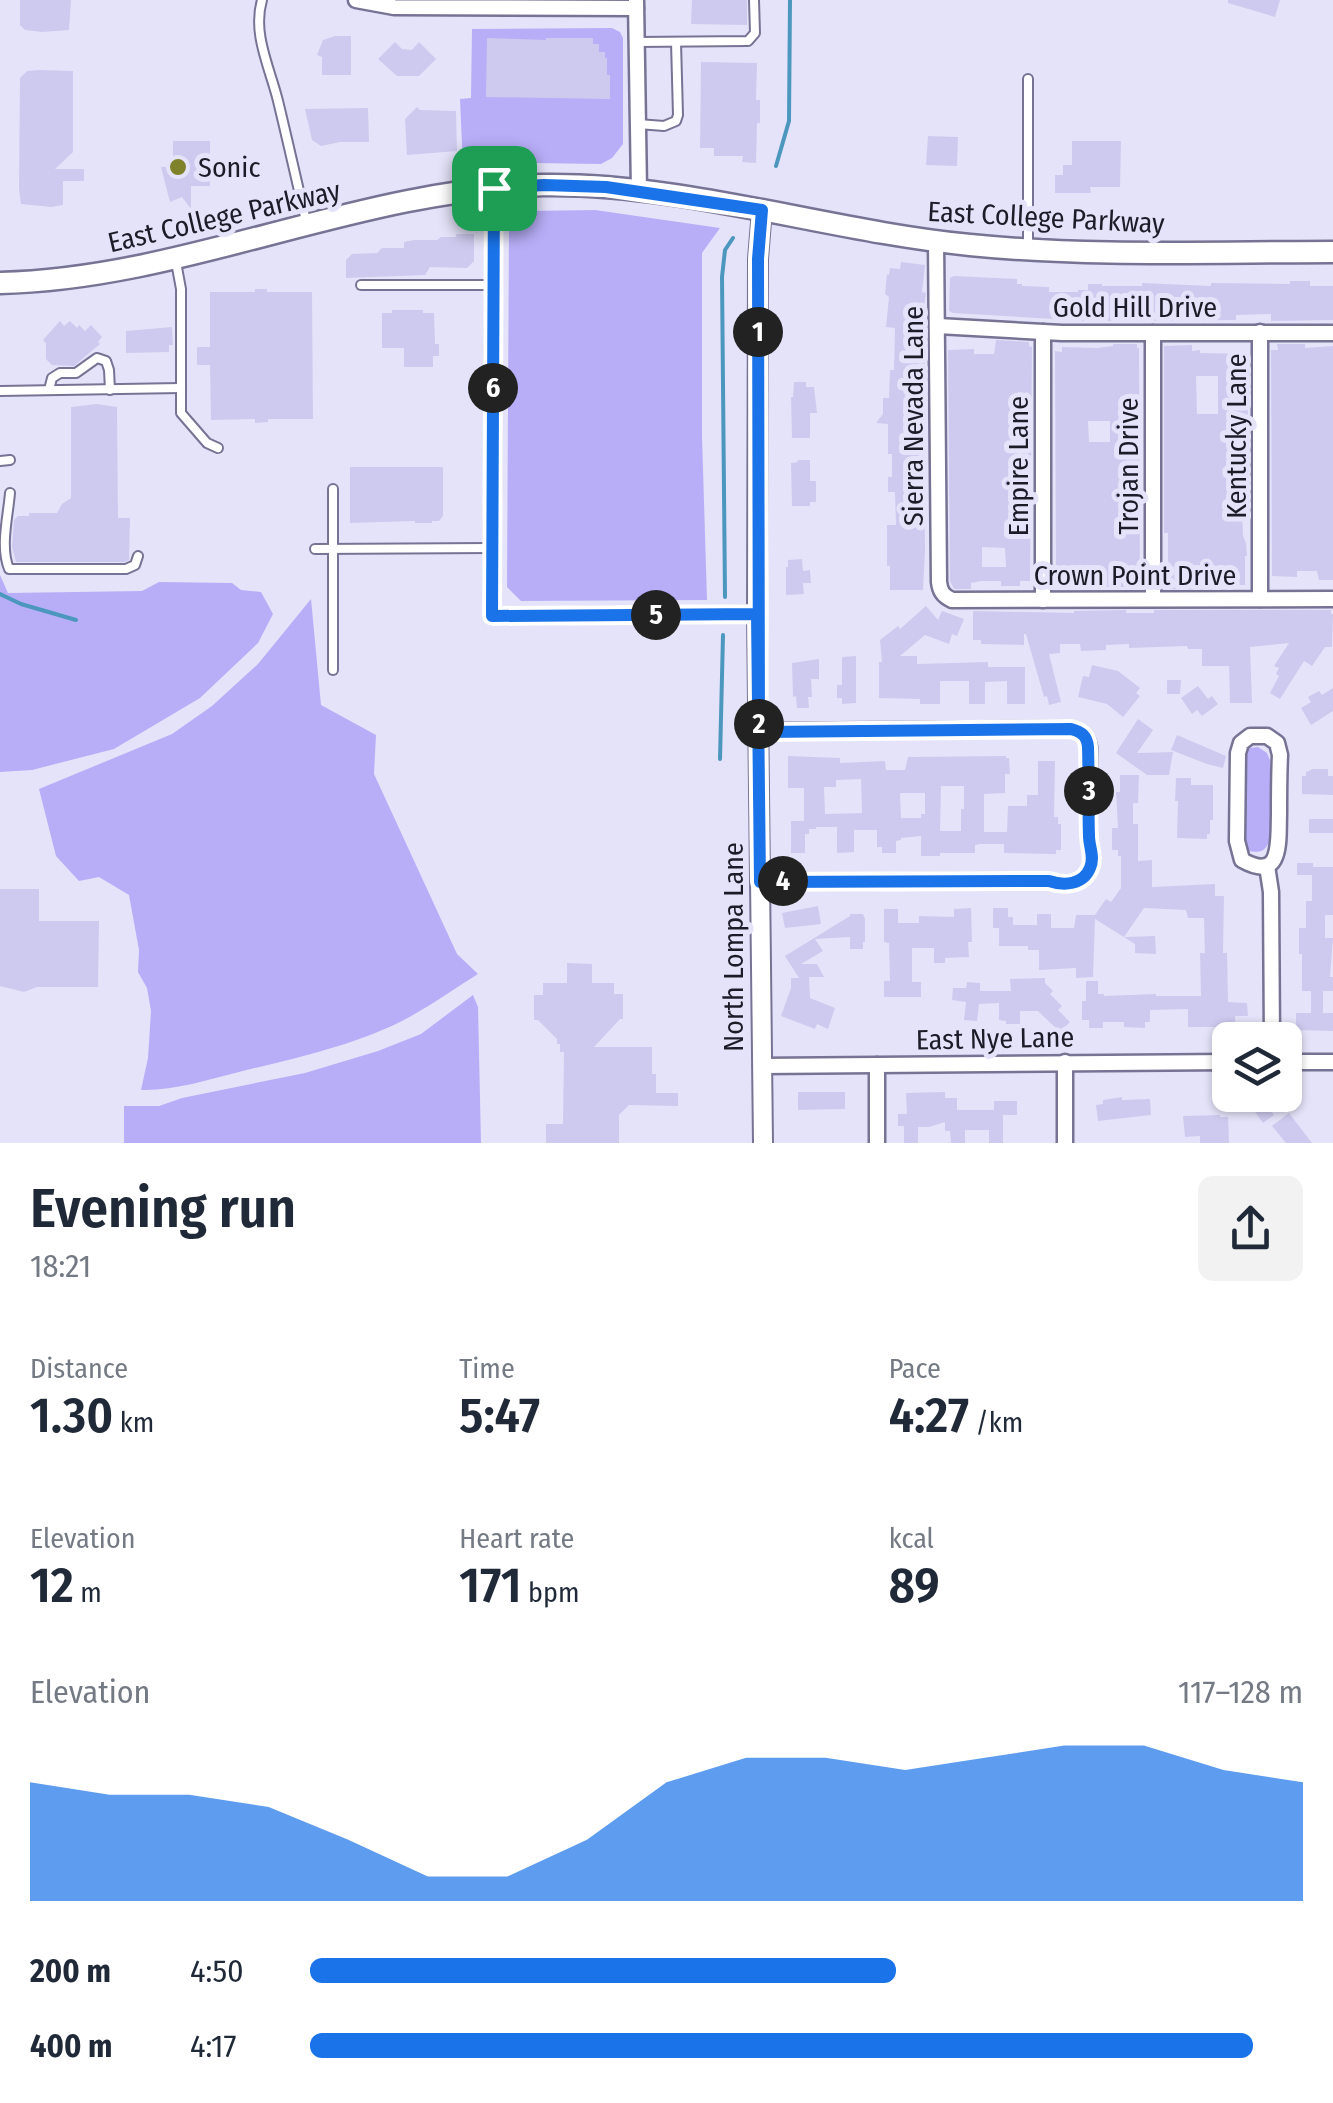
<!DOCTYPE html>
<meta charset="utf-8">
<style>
:root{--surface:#fff;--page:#f2f2f3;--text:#1f2937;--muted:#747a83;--accent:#1a73e8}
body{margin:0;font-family:"Fira Sans Condensed",sans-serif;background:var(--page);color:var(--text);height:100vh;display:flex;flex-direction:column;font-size:38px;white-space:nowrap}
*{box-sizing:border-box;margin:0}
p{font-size:32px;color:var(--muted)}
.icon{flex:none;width:55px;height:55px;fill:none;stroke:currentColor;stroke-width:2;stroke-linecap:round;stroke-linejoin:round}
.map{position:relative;height:1143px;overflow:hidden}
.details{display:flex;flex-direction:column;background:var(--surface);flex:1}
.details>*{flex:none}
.buttons{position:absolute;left:1212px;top:1022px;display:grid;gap:20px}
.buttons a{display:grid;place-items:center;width:90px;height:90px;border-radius:15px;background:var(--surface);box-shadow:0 2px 8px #0004;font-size:50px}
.pin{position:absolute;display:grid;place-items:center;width:85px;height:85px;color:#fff;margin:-42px;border-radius:20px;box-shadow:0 5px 15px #0006}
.km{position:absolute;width:50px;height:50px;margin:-25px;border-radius:50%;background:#222;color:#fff;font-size:28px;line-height:50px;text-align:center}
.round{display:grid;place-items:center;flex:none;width:105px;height:105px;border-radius:15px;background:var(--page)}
.summary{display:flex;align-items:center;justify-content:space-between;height:170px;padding:0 30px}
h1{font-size:55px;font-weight:600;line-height:75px}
.metrics{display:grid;grid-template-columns:repeat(3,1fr);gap:15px;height:170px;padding:10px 30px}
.metrics div{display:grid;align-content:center}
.metrics b{font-size:50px;font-weight:600}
.metrics small{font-size:28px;font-weight:400}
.metrics p{font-size:28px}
.chart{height:280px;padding:20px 30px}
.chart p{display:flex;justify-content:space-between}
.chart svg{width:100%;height:180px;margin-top:10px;fill:var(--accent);opacity:.7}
ul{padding:0 30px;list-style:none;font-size:32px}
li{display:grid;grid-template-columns:160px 120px 1fr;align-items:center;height:75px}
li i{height:25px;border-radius:12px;background:var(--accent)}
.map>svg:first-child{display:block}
.green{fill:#b8aef8}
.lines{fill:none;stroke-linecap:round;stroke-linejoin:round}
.stream{stroke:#4c97bd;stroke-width:4}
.building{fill:#cecaef;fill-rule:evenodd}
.service-casing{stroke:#777394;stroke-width:12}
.minor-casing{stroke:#777394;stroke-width:19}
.tertiary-casing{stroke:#777394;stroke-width:22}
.secondary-casing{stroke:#777394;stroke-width:25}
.service{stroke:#fff;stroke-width:8}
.minor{stroke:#fff;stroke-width:14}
.tertiary{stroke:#fff;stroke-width:18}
.secondary{stroke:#fff;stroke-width:20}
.route-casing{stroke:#fff;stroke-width:20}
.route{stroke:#1a73e8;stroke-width:12}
.poi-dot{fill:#80822b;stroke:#e5e3f9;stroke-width:4}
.labels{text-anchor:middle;stroke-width:10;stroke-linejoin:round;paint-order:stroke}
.poi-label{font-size:28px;fill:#1c1b28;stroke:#e5e3f9;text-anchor:start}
.street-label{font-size:28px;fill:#1c1b28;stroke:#e5e3f9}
</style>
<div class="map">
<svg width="1333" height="1143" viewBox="0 0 1333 1143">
<rect width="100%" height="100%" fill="#e5e3f9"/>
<g class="green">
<path d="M612,28L620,32L623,38V144L612,158L601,164L532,163L463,168L460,99L471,98L472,29Z"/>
<path d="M595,210L720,228L702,253V436L707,600L521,601L507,587L509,224L517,213L528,211Z"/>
<path d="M0,575L8,593L142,591L159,582L232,583L241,590L261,592L273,614L258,643L200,698L114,749L32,770L0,772Z"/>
<path d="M311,599L321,705L376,735L374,774L457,954L478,974C457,987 436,1002 413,1015C362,1044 296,1058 239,1072C207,1080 173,1091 141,1090L148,1058L151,1011L147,988L138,972L139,950L129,895L99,877L79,881L56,856L39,789L172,734L212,706L258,664Z"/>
<path d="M1258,747L1267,753L1270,760V840C1265,852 1260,853 1248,851L1241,841V757L1250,748Z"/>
<path d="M473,995L478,1007L481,1143H124V1106H159L182,1098L305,1073L378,1051L421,1034Z"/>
</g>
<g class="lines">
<g class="stream">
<path d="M776,166L789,121L790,0"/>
<path d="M0,594L21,604L76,620"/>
<path d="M725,597L722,277L725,250L733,238"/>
<path d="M720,759L723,635"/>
</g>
</g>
<g class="building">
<path d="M20,0H71L69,30L42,32L25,30L20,25Z"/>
<path d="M692,0H747V25L691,24Z"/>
<path d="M1228,0H1280L1275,17L1228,3Z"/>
<path d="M335,36H351V75H322V57L317,55L323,40Z"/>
<path d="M487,38L546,40V38H593V44H599V52H605V58H607V75H610V99L486,97Z"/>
<path d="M395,42L402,49L412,50L419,42L436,59L419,76H397L378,59Z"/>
<path d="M701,62L757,63L756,100H760V123H757L756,163L742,162L743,156H714V148H700Z"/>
<path d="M40,70L73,71V152L55,169H84V181H63V205L51,207L21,204L19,189L20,78L27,71Z"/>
<path d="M417,107L420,110L456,111L457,151L407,155L405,119Z"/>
<path d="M368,108L369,142H340L321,146L312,140L305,109Z"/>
<path d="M928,136L958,137L957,166L926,165Z"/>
<path d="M173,141H210V186H191V209L182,197L170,202L161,167H173Z"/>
<path d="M1072,141H1121L1120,187H1090L1091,193H1055V175H1063V165H1072Z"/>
<path d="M456,234H474V261L467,268L430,267L425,275L346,278V260L352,254L377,253L382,248H404V242L414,240H437L441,237H456Z"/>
<path d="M901,262L925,265L922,292L926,293L924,305H920L917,336H925V389H923L925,551L923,590H890V566H887V525H896L895,492H888V477H892V454H888V424L876,423L883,414V398H889L890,370H894L895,328L886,327L889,297L885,294L887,274L889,275L890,268L900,269Z"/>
<path d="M954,276L1017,279V284H1022V286L1049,287V292H1078V290H1088V284H1102V286H1142V283L1211,286V283L1290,284V281H1310V286H1333V320L1271,321V314L1236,315V320L1088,321L953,313L949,311L950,278Z"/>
<path d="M255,289H267V292H312L313,419H268V422L255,423V419L211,420L210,365H197V347H210V292H255Z"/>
<path d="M392,310H423V313H434L435,344H439V356H433V367H404V348H382V313H392Z"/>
<path d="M60,321L64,326L70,321L77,328L79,325L85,331L91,325L102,337L98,342L100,344L74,366L52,365L46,359V343L43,340Z"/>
<path d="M172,327L173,345H169V352L126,353V331Z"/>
<path d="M996,340L1029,342V346L1032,347L1030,581H1020V586H1001V581H981L971,583V589H954L950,581L948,350L974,349V354H994ZM982,547L1005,548L1006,567H982Z"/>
<path d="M1113,344H1137V348H1139L1140,587H1100V585L1092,586V579L1056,578L1055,351L1062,352V347L1097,348L1113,346ZM1088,421H1110V442H1089Z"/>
<path d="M1277,344H1305V348L1333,346V580H1319L1317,571H1297V577L1272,576L1271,350H1278Z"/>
<path d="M1192,345V351L1200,350V353L1247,354L1249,502H1246V507H1242L1243,536L1246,543L1247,556H1245V585H1220V580H1197V582H1191V589H1168V533H1164V346ZM1196,376H1218V414H1197Z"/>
<path d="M794,382H806V387H814L817,413H810V438H792L791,397H793Z"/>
<path d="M97,404L117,407L118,518H130L129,560L124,562H16L12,547L14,520L18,516H29V513H57L62,504L71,498V407Z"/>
<path d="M797,460H810V481H816V502H810V506H792L791,463L798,462Z"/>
<path d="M350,467H443V516L439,521H432V523H415V521L350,523Z"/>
<path d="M802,559L803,571L810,570L811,583H803L804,594L786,595V567H788V560Z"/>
<path d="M926,606L938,620L942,611L964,619L957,636L952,634L949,644L925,635L900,656H917V664L988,662V667H1025V704H1007V681L985,682V704H969V681H940V704H920V699L879,698V662H882L880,640L898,626L900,629Z"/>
<path d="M1126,610V613H1154V610H1331V614H1333L1332,647H1325L1312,666L1304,661L1280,699L1270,693L1279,676L1276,674L1279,668L1274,666L1289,643L1250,647L1252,703H1230L1229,666H1202V649H1188L1187,646L1129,648V644L1106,645V650L1081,651L1080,644H1060V653L1049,654L1061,702L1049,705L1047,696L1044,697L1026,634H1024V645L981,644V640H973V611L1074,613V611Z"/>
<path d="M856,656V703L842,704V698H837V685H842V657Z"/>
<path d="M819,659V679H811L812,697H808L809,708H797L796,696L793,697L792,663Z"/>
<path d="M1092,665L1118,671L1140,688L1136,693L1140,696L1123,717L1107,704L1078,697L1083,676L1089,677Z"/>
<path d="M1167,680H1181L1180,694H1167Z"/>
<path d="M1198,686L1208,699L1212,696L1218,704L1202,716L1197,710L1192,714L1181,698Z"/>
<path d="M1333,688V711L1311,725L1301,708L1311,702L1308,697L1319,691L1322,695Z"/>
<path d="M1138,719L1153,730L1137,753L1173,752L1169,775H1147L1116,753Z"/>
<path d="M1177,735L1226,756L1223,768L1207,764L1171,750Z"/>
<path d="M788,756L840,758V763L885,761L886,770H905L908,757L1006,756V758H1009L1010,774H1005V793L984,794V832H1007L1008,806H1027V795H1038V761H1055L1054,817H1058V824H1061V850H1056V854L1004,853V844H980L975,845V853H940V856H921V836L901,838V840L896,841V853H882V847H877V830H854V852L837,853V827H816V829H809V834H805V853H791V821H804V788H788ZM861,779L862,813L825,814L824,787H836V780ZM941,786H964V809H961V831H940ZM900,793H925V814H921V818H901Z"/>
<path d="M1313,769H1328V776H1333V795L1302,794V776H1306V772Z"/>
<path d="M1120,775H1139L1138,803H1133V824H1138V861L1152,860V887L1215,884V896H1224L1223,953H1227L1228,1002L1247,1003L1248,1016H1235L1236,1032H1220V1027H1188V1009L1150,1010V1022H1145V1028L1124,1027V1022H1103V1028H1089V1020H1082V1001H1086V981H1098V994H1104V996L1156,994V996H1201L1200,953H1205L1204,918H1188L1186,910L1144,908L1124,937L1155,936L1156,954L1135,953V944L1095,919L1093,977L1076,978V968L1039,970V950H1028V946H999V928H993V908H1008V917H1013V925H1037V914H1051V928H1074L1076,915H1095L1106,899L1111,902L1121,888V856H1118V850H1112V828H1118L1116,792H1120Z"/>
<path d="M1176,778H1191V785H1213V820H1210V834H1207V839L1177,838L1178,801H1175Z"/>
<rect x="1309" y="819" width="24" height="14"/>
<path d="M1297,863H1313V867H1333V915H1325V938H1333L1330,977H1333V991H1323V1013H1333V1031L1296,1030V1013H1311V991H1302V954H1299V928H1306V901H1312V875H1297Z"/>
<path d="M0,889H39V921H99L98,987H37L24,992L0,986Z"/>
<path d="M818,906L821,924L785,928L782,913Z"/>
<path d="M971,908L972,942H968L969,957L945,958V963H934V948H912V982H921V997H884V981H890L889,943L884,942V909H898V923H919V916L954,917V909Z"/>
<path d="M850,914H863L865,919V942H863V949H850V937L815,939L823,951L801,964H817L824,977H809L810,998L835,1008L828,1029L817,1024L815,1029L781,1016L791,988V978H799L785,956L850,916Z"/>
<path d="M567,963L592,964V983H614V994H623V1019H620L594,1047H652V1074H656V1093H678V1106L629,1105L619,1115V1143H546V1124H563L564,1052H560V1044H557V1039L538,1020H534V995H543V983H567Z"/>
<path d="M1045,978V983L1053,991L1050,994L1062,1006L1058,1010L1070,1022L1060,1032L1038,1011H1020V1024H1006V1021L999,1020V1003L979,1004L977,1021L964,1020L966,1002L952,1000L953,988H966L967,982L980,983V991H1011L1010,979Z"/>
<path d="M798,1092H845V1109L798,1110Z"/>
<path d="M945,1092V1098H957V1110H994V1101H1017V1115H1003V1143H989V1130H965V1143H951L950,1131H945V1122L929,1127H918V1143H904V1126H898V1114H907L906,1093Z"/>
<path d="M1122,1097V1100L1150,1099L1151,1115L1098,1121L1096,1105L1103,1104V1100Z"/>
<path d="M1264,1101L1274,1115L1263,1123L1253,1109Z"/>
<path d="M1289,1113L1312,1143H1286L1272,1126Z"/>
<path d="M1220,1115V1117H1228L1229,1143H1200V1136L1185,1137L1183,1116Z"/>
</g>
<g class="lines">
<g class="service-casing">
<g id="service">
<path d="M262,0C252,34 270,68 278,101C288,142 297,183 307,225"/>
<path d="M637,42L748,41L755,33L754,0"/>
<path d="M1028,79V249"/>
<path d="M638,124L664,126L676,121L678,115L676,42"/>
<path d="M176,262L181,289V413L207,443L218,448"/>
<path d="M361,285H494"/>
<path d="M49,390L52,378L60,373H76L97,358L106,361L109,370L110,390"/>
<path d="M0,391L181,388"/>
<path d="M0,461L10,460"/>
<path d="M333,489V670"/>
<path d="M10,493C8,517 0,547 9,569H126L135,565L138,556"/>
<path d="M315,549L493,548"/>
</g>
</g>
<g class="minor-casing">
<g id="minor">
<path d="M356,0L394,7L636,8"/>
<path d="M636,1L639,191"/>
<path d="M494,188L492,616L757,614"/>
<path d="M936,241L939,582C940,591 943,596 952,600L1333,599"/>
<path d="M938,326L1062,333H1333"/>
<path d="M1043,332V600"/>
<path d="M1260,332V599"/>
<path d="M1153,333V599"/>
<path d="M759,731L1071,729C1082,732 1087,736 1089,747C1089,777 1088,807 1089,836C1089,847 1095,857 1090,868C1083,884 1064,886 1049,881L760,882"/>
<path d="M1250,736H1267L1277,743L1280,755C1279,775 1279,794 1279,814C1278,841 1283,883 1242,860L1237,841L1238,753L1241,743Z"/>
<path d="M1267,866L1271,892L1272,1040"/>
<path d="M1285,1062H1333"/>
<path d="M877,1065V1143"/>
<path d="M761,1066L1230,1062"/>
<path d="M1065,1143V1062"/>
</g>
</g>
<g class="tertiary-casing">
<path id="tertiary" d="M762,210L758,259L757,614L763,1143"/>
</g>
<g class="secondary-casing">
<path id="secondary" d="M0,283C185,279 357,189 543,185C687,183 827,231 970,245C1090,257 1212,252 1333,252"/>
</g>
<use href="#service" class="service"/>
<use href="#minor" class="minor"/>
<use href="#tertiary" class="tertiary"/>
<use href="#secondary" class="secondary"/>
</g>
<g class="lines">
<g class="route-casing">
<path id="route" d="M494,188L544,185L606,187L762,210L758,259L759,732L1071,729C1082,732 1087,736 1088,747C1089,777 1088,807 1089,836C1089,847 1095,857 1090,868C1083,885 1064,886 1049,881L760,882L757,614L492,616L494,188"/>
</g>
<use href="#route" class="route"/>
</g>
<circle class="poi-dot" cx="178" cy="167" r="10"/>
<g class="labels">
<g class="poi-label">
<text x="198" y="177">Sonic</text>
</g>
<g class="street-label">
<text transform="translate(224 216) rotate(-13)" y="10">East College Parkway</text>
<text transform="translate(1046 217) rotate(3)" y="10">East College Parkway</text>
<text x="1135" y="317">Gold Hill Drive</text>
<text transform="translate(913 416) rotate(-90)" y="10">Sierra Nevada Lane</text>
<text transform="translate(1236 436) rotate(-90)" y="10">Kentucky Lane</text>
<text transform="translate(1018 466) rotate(-90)" y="10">Empire Lane</text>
<text transform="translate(1128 466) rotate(-90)" y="10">Trojan Drive</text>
<text x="1135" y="585">Crown Point Drive</text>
<text transform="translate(733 947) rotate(-90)" y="10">North Lompa Lane</text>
<text transform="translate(995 1038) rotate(-1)" y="10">East Nye Lane</text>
</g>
</g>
</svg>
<div class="buttons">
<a><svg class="icon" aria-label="layers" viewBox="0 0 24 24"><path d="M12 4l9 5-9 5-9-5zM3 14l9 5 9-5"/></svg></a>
</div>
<div class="pin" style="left:494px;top:188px;background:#1e9e55"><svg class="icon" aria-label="arrive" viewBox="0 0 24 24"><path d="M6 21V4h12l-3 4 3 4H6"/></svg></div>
<b class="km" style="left:758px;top:332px">1</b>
<b class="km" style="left:759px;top:724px">2</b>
<b class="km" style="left:1089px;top:791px">3</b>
<b class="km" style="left:783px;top:881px">4</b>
<b class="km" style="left:656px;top:615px">5</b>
<b class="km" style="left:493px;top:388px">6</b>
</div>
<section class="details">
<div class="summary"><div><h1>Evening run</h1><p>18:21</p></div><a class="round"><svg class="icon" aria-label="share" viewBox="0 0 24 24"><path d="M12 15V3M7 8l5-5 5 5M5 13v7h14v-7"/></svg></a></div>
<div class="metrics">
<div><p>Distance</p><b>1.30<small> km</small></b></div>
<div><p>Time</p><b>5:47</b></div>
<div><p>Pace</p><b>4:27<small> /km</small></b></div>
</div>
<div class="metrics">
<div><p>Elevation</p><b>12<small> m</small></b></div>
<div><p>Heart rate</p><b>171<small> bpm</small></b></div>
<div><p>kcal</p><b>89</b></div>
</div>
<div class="chart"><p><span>Elevation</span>117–128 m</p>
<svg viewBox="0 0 160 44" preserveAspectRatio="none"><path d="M0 44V15L10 18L20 18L30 21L40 29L50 38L60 38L70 29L80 15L90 9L100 9L110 12L120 9L130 6L140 6L150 12L160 15V44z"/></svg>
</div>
<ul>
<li><b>200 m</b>4:50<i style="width:59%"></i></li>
<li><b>400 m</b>4:17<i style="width:95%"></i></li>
</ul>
</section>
